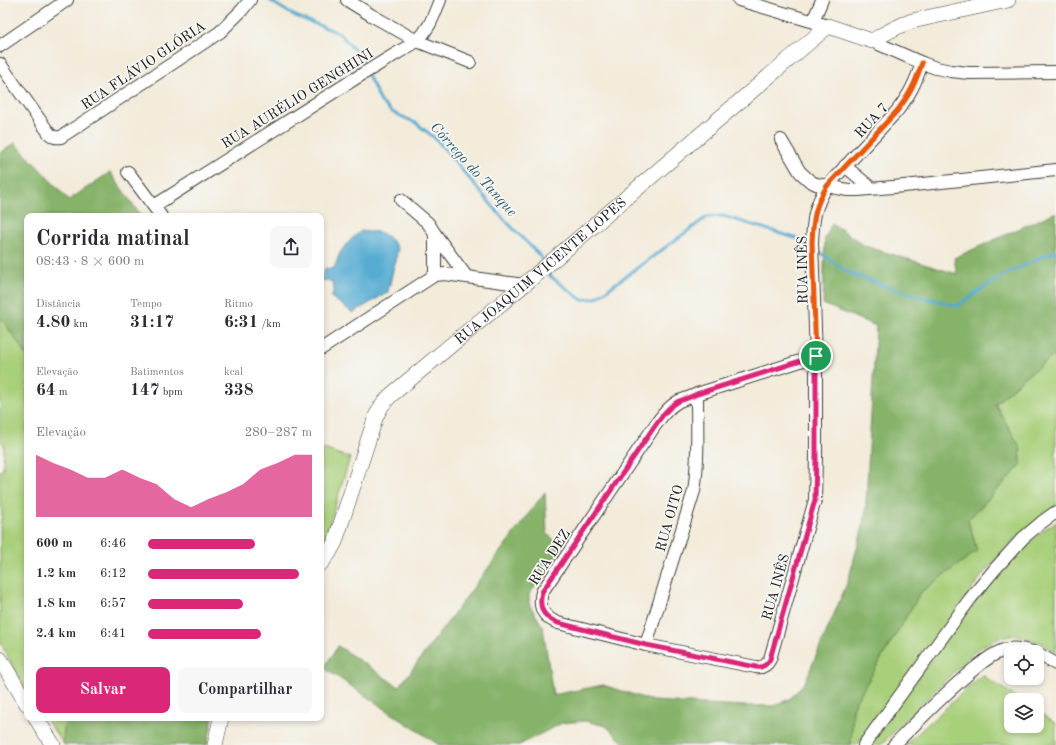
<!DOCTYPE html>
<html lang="pt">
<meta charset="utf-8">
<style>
:root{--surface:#fff;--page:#f7f7f7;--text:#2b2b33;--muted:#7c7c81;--accent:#db2777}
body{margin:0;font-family:"Old Standard TT",serif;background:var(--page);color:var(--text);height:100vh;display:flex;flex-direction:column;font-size:15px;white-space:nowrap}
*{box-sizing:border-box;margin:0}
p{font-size:13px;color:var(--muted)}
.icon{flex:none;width:22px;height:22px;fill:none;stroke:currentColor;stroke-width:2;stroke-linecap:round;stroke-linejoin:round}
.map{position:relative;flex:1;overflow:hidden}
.details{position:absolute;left:24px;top:213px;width:300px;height:508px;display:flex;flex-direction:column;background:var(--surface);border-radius:8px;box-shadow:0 2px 6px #0003}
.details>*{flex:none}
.tools{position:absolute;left:1004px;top:645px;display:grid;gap:8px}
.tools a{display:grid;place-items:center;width:40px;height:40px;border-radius:8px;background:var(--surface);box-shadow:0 2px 6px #0003;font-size:20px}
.pin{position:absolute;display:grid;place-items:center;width:34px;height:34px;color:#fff;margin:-17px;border:2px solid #fff;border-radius:50%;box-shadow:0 1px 4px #0007}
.round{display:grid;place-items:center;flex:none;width:42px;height:42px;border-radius:8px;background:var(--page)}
.overview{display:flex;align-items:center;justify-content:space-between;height:68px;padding:0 12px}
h1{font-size:22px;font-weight:600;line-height:30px}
.figures{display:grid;grid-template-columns:repeat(3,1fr);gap:6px;height:68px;padding:4px 12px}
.figures div{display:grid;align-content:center}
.figures b{font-size:17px;font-weight:600}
.figures small{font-size:11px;font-weight:400}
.figures p{font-size:11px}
.chart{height:112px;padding:8px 12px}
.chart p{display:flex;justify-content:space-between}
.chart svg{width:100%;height:72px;margin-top:4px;fill:var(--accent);opacity:.7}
.action{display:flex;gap:8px;margin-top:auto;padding:8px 12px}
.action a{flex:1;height:46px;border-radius:8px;background:var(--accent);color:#fff;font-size:16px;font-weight:600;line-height:46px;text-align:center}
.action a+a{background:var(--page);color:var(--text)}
ul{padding:0 12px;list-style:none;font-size:13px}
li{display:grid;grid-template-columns:64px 48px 1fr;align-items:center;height:30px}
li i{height:10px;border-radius:5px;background:var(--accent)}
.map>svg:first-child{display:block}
.green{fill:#a8cf79;stroke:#62764a}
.forest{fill:#86b269;stroke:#516742}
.water{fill:#55abd1;stroke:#386476}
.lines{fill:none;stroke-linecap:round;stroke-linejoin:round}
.stream{stroke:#55abd1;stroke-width:3}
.minor-casing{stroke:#3c3b38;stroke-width:14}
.tertiary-casing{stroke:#3c3b38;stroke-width:16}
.minor{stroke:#fff;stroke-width:12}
.tertiary{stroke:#fff;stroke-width:15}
.cycleway-casing{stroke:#f6f6f2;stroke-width:8}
.cycleway{stroke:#e8590c;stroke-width:5}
.route-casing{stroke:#fff;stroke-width:8}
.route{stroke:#db2777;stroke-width:5}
.labels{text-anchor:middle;stroke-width:3.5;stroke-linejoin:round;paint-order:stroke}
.street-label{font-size:14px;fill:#1c1c1c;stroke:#f6f6f2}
.water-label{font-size:15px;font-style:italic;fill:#365c6d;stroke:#f6f6f2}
</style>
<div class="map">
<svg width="1056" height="745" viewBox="0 0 1056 745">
<rect width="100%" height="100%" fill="#f6f6f2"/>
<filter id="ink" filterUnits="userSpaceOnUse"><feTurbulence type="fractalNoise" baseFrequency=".025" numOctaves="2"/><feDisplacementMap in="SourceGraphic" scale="8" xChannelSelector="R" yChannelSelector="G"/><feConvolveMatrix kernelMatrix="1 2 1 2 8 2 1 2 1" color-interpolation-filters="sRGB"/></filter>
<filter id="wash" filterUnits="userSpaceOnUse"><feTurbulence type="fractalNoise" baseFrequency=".012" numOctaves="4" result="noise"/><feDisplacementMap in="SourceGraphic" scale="16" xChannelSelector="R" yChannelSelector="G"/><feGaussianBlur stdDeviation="0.9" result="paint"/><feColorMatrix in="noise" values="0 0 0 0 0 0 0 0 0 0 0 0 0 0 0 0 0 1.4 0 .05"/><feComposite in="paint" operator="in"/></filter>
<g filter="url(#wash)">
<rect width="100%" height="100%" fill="#f3ebda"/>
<g class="green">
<path d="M0,316L27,356V692L0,642V526L2,513L0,499V471L3,469L4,445L0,439Z"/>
<path d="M1053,356H1056V507L1014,539L984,573L857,745H850L851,743L853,706L921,592L977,551L968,520L1021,465L1020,447L995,404L1026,376Z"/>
<path d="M321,448L350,458L325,538L321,546Z"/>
<path d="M1056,522V653L1039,642L1017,635L998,638L976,650L881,745H868L885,720L986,588L1016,555L1046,528Z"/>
<path d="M982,675L1020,700H1011V726H1037V711L1056,724V745H905Z"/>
<path d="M45,718H65L63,743Z"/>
</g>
<g class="forest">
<path d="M15,143L69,200L110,172L141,216H27V356L0,316V153Z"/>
<path d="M1054,213H1056V356H1053L1026,376L995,404L1020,447L1021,465L968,520L977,551L921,592L853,706L851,743L850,745H626L606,726L585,721L562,723L519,745H439L324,668L338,646L399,687L545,492L547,534L562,547L529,595V604L543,627L553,695L603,685L653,701L744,706H774L791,698L805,682L848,581L865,519L876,326L823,304L825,238L832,223L865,246L957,274L954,258Z"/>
<path d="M65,718H213L207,745H64L63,743Z"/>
</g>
<path class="water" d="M361,231C366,232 373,231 378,232C387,234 394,242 398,249L388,292L353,313L331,297L334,289L332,282L327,280L321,281L325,268L333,269C337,263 337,259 340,253C345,245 353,237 361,231Z"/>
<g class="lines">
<g class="stream">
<path d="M269,0L293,15L339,33L362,58L366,68"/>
<path d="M368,75L381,102L392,112L416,123L436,139L501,216L541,257L543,262"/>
<path d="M815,249L847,272L896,290L957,306L1000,277L1052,252H1056"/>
<path d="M547,271L550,276L582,300L596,298L707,217L723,216L802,240L809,245"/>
</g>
</g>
</g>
<g filter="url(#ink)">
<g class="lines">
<g class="minor-casing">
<g id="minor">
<path d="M347,0L371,15L417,41L470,62"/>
<path d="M739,0L828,26"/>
<path d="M813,21L822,0"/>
<path d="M872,41L922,63L936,68L951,71L969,73L1056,72"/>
<path d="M0,46L67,0"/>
<path d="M0,64L49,133C53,137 55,138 61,137L220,32L242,10L250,0"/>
<path d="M781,140L800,172L810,181L816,184L848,190H858L904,186L1056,170"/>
<path d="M845,166L871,188"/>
<path d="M128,172L161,216"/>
<path d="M401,200L428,223L435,234V275"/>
<path d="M154,206L356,78L417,41C430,28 433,17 440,0"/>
<path d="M435,234L466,276"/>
<path d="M321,349L435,275L445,274L524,285"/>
<path d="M816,356L697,394C691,397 685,399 679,401C668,407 661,417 654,427L542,592C538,608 543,617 558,623L646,645L756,667C763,668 767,665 770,659L815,500L816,456V356L812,243C813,220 814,207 827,186L897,111C910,94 915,84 922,63"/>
<path d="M646,645L694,491C699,459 697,426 697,394"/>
<path d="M1037,653L1056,664"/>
<path d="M864,745L970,599L995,569L1023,538L1042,522L1056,512"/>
<path d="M894,745C920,719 946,692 974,669C984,661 996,651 1009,649C1017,647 1025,650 1033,652"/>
</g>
</g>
<g class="tertiary-casing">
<g id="tertiary">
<path id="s1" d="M321,563L329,553L335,542L376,416L382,405L391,395L538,273L828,26L872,41C885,33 897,26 912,21L1008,0"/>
<path d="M0,659L27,704"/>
<path d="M36,718L53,745"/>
<path d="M215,745L221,718"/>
</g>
</g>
<use href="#minor" class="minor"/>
<use href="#tertiary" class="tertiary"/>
<g class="cycleway-casing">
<path id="cycleway" d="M816,356L697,394C691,397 685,399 679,401C668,407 661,417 654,427L542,592C538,608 543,617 558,623L646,645L756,667C763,668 767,665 770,659L815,500L816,456V356L812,243C813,220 814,207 827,186L897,111C910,94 915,84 922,63"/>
</g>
<use href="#cycleway" class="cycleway"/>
</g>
</g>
<g class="lines" filter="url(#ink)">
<g class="route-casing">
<path id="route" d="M816,356V456L815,500L770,659C767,665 763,668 756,667L646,645L558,623C543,617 538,608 542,592L654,427C661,417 668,407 679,401C685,399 691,397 697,394Z"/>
</g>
<use href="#route" class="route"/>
</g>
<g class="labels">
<g class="street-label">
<text transform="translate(143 65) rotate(-34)" y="5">RUA FLÁVIO GLÓRIA</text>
<text transform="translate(297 98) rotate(-32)" y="5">RUA AURÉLIO GENGHINI</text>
<text transform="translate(871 120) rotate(-47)" y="5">RUA 7</text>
<text transform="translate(802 270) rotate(-91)" y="5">RUA INÊS</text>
<text dy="5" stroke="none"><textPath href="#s1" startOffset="378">RUA JOAQUIM VICENTE LOPES</textPath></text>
<text transform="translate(669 518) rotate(-74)" y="5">RUA OITO</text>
<text transform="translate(549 557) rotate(-57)" y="5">RUA DEZ</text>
<text transform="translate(775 587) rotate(-74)" y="5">RUA INÊS</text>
</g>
<g class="water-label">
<text transform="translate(474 169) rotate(48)" y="5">Córrego do Tanque</text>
</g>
</g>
</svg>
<div class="tools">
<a><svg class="icon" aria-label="locate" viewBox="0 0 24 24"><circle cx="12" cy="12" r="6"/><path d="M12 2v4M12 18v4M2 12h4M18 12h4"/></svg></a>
<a><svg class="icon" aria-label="layers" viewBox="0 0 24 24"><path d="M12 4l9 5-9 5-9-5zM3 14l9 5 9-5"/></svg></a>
</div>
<div class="pin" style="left:816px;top:356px;background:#1e9e55"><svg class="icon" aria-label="arrive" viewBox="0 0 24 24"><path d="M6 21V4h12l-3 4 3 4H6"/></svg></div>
<section class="details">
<div class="overview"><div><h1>Corrida matinal</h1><p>08:43 · 8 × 600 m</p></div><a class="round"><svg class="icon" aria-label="share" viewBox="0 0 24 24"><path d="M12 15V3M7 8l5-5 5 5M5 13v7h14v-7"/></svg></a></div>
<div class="figures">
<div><p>Distância</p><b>4.80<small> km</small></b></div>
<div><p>Tempo</p><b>31:17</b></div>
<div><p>Ritmo</p><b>6:31<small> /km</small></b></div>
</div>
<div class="figures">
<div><p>Elevação</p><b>64<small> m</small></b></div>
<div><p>Batimentos</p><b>147<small> bpm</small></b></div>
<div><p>kcal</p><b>338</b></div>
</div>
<div class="chart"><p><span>Elevação</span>280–287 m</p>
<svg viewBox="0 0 160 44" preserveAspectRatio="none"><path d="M0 44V6L10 11L20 15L30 20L40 20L50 15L60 20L70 24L80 33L90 38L100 33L110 29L120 24L130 15L140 11L150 6L160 6V44z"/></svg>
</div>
<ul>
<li><b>600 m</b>6:46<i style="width:65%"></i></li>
<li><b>1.2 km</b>6:12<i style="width:92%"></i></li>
<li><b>1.8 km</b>6:57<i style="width:58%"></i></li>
<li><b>2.4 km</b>6:41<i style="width:69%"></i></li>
</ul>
<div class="action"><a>Salvar</a><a>Compartilhar</a></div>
</section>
</div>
